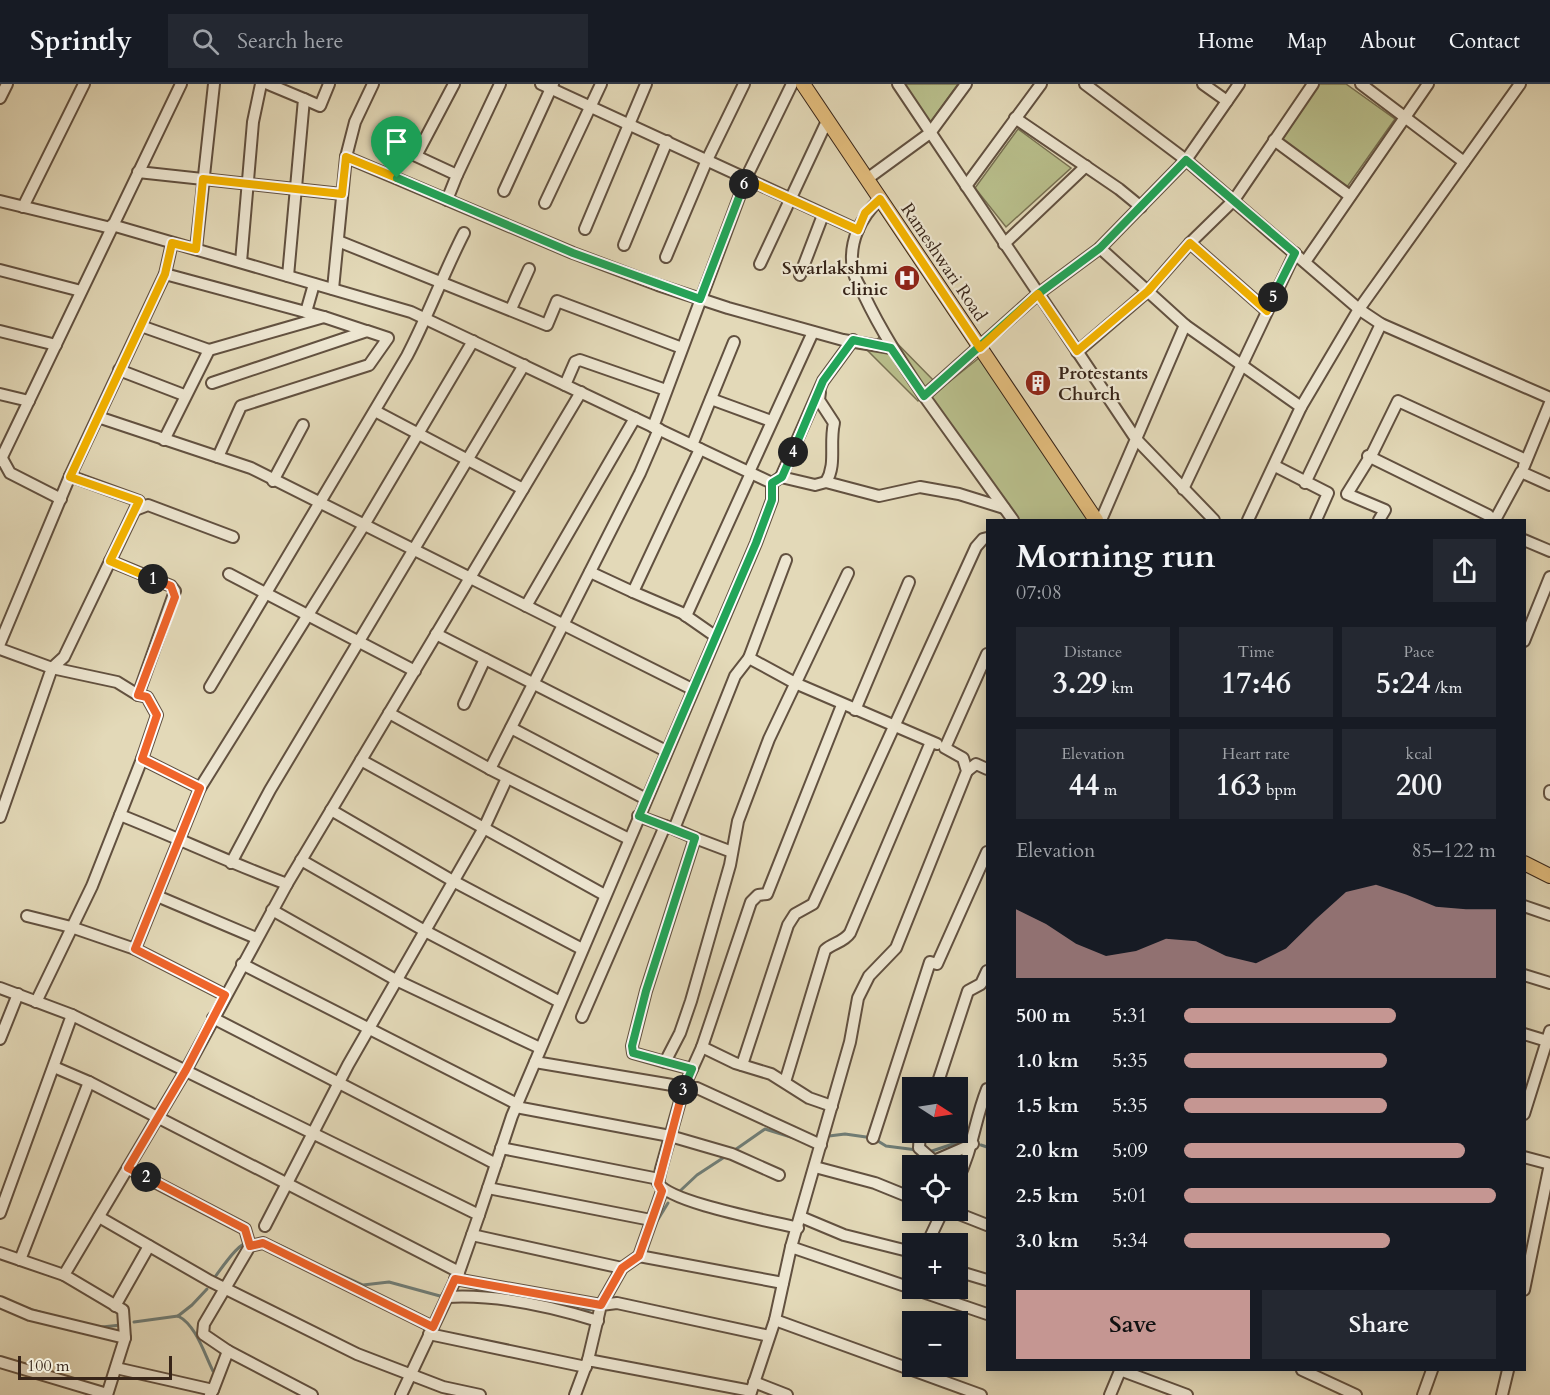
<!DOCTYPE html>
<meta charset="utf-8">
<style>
:root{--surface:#171b24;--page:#242831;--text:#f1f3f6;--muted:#9ea1a6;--line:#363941;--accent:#c59692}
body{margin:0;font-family:Cardo,serif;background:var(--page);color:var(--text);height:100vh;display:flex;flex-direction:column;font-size:22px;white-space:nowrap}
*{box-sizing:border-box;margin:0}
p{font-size:20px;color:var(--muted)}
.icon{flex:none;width:33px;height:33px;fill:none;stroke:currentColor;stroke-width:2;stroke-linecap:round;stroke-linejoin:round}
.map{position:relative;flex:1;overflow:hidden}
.side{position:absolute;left:986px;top:435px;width:540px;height:852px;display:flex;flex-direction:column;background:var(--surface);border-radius:0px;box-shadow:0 3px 15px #0003}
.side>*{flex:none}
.needle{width:39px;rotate:102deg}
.tools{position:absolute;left:902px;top:993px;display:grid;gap:12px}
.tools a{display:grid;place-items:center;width:66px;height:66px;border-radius:0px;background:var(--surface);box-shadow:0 3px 15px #0003;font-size:30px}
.scale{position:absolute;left:18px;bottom:15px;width:154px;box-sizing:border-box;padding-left:6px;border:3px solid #372418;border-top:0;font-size:16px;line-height:21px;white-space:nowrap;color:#372418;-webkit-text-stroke:4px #ede6d1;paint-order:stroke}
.pin{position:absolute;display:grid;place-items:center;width:51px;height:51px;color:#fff;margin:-62px -26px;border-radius:50% 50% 50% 0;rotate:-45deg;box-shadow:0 0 6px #0007}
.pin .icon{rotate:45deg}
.km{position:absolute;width:30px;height:30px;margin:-15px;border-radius:50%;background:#222;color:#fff;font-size:16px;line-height:30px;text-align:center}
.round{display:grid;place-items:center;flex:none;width:63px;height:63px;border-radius:0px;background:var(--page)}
.overview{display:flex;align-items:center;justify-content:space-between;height:102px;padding:0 30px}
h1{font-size:33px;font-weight:600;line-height:45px}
.metrics{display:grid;grid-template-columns:repeat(3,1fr);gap:9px;height:102px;padding:6px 30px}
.metrics div{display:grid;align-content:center;border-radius:0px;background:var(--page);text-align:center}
.metrics b{font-size:30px;font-weight:600}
.metrics small{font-size:16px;font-weight:400}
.metrics p{font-size:16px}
.chart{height:168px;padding:12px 30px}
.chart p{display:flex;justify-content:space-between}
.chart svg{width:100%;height:108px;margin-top:6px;fill:var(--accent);opacity:.7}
.action{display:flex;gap:12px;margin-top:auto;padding:12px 30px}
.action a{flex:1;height:69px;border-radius:0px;background:var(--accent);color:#111;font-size:24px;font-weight:600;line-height:69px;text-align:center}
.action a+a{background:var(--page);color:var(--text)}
ul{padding:0 30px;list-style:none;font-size:20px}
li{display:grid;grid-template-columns:96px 72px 1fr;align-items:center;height:45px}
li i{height:15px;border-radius:8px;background:var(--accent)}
header{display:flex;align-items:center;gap:36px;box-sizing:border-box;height:84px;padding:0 30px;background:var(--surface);border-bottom:2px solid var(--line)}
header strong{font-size:28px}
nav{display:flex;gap:33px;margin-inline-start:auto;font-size:21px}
.search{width:420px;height:54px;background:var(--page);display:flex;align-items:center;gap:15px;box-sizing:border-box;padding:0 21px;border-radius:0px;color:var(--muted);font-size:22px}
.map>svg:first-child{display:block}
.green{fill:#b8be8b;stroke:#787152;stroke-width:1.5}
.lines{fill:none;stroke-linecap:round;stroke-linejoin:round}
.stream{stroke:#707d76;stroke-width:3}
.minor-casing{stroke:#625140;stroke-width:14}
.major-casing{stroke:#372418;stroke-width:16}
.minor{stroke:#ede6d1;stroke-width:10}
.major{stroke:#e2bc7c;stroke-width:14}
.split-1-casing{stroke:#fff;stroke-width:12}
.split-2-casing{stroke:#fff;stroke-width:12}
.split-3-casing{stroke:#fff;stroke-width:12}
.split-4-casing{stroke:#fff;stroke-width:12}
.split-5-casing{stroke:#fff;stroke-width:12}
.split-6-casing{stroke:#fff;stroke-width:12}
.split-7-casing{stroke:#fff;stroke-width:12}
.split-1{stroke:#f5b400;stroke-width:8}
.split-2{stroke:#f0652b;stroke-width:8}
.split-3{stroke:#f0652b;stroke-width:8}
.split-4{stroke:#22a559;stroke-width:8}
.split-5{stroke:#22a559;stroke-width:8}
.split-6{stroke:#f5b400;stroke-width:8}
.split-7{stroke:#22a559;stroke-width:8}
.labels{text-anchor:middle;stroke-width:4.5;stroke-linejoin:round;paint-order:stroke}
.street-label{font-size:18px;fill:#372418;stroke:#ede6d1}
.poi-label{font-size:18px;font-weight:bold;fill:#372418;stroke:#ede6d1;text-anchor:end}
</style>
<header>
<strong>Sprintly</strong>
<div class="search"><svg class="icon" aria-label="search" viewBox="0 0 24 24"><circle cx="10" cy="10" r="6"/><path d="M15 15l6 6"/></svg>Search here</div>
<nav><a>Home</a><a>Map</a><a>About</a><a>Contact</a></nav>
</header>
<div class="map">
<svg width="1550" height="1311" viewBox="0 0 1550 1311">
<rect width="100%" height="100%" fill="#e3d9b8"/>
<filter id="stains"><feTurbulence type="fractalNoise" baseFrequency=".00333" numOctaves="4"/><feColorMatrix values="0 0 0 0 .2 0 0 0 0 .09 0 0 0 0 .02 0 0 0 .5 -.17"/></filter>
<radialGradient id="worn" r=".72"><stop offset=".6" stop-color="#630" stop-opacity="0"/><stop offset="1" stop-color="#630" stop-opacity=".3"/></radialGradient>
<g class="green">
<path d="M903,0H958L929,40Z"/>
<path d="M1319,0H1346L1395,35L1347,103L1282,56Z"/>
<path d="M1018,45L1071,84L1006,143L975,104Z"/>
<path d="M885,247L936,299L918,317L867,266Z"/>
<path d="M979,274L1090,436H1018L929,314Z"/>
</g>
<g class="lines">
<g class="stream">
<path d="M813,1054L845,1050L873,1054L886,1062L917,1066"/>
<path d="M981,1061L987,1063"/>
<path d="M732,1068L765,1045L794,1054"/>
<path d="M929,1068L965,1056"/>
<path d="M680,1107L697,1091L726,1072"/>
<path d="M657,1137L668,1119"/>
<path d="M330,1186L363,1201L389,1198L440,1212"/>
<path d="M215,1193C247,1148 253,1146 303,1173"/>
<path d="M26,1224L46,1230"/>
<path d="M582,1227L594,1225"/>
<path d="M178,1232L192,1221L207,1205"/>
<path d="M134,1238L178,1232C196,1241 204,1269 213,1287"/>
<path d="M102,1243L121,1241"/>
</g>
<g class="minor-casing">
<g id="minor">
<path d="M268,0L304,15L288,192"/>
<path d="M541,0L858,146"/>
<path d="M898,0L1136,355L1101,436"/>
<path d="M1085,0L1186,76L1360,226L1381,240L1550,314"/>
<path d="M1203,0L1227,17"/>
<path d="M1361,0L1464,78"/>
<path d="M0,14L7,0"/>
<path d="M304,15L320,22L329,0"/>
<path d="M1015,34L1119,105L1141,123"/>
<path d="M1274,56L1350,112"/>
<path d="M346,73L355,38L373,0"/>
<path d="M138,88L342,110"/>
<path d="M457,91L500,0"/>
<path d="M867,95L930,49L966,0"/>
<path d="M966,102L1041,0"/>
<path d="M504,107L553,0"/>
<path d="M880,115C861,133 848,158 853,186C854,194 861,204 864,211C881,247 902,279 924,312"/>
<path d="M447,116L457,91L416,72L454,0"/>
<path d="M0,117L111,144"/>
<path d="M545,119L601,0"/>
<path d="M23,123L84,0"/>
<path d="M112,141L411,228L772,399V416L756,459L512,1032L479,1131"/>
<path d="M585,145L646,0"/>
<path d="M338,157L547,241L557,217L682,264"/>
<path d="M1190,159L1267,227"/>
<path d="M1004,160L1086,82"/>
<path d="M624,161L667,57"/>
<path d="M196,165L214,0"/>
<path d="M666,173L707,76L744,0"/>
<path d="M241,178L253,38L261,0"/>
<path d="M1305,178L1428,0"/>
<path d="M760,180L827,37"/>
<path d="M0,186L81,207"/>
<path d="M800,191L823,131"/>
<path d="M333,205L346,73L573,169L658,201L728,224L843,256L891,264"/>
<path d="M511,225L529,185"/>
<path d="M306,228L314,200"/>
<path d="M324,233L366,247"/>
<path d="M1185,241L1301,323"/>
<path d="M141,242L209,266"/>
<path d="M0,247L56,261"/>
<path d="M1077,268L1148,207L1190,159L1234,116L1313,0"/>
<path d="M119,286L184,311"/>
<path d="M212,299L367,247L388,254L369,281L241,322L218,373"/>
<path d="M565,301L575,278L580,276L666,306"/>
<path d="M820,308L819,316L834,339C829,360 837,380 826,398"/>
<path d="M0,310L29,317"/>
<path d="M711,315L771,337"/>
<path d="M375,327L523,405"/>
<path d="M98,333L251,384L692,605"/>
<path d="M653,343L747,92L792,0"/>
<path d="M164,356L209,266L324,233L165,190"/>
<path d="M692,361L734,258"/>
<path d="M700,365L633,508L682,529L715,552"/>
<path d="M0,371L10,389L61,415"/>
<path d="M1368,372L1488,431L1493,436"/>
<path d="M0,377L181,0"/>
<path d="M1275,382L1328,409L1316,436"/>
<path d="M1524,382L1550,319"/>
<path d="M749,388L813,248"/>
<path d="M781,393L823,297L853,256"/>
<path d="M273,397L303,341"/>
<path d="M772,399L781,393L815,401L826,398L879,412L920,403L959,410L1004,424"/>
<path d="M1305,399L1381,240"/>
<path d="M1183,405L1295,169"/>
<path d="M135,426L148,421L233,453"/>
<path d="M1013,436L924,312L1038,210L1100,164"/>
<path d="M1214,436L1136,355L1185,241L1100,164L1186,76L1239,0"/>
<path d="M1248,436L1301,323L1359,225L1520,0"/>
<path d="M1379,436L1385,426L1347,410L1373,368L1398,317L1526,376"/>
<path d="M1495,436L1521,388L1550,401"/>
<path d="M1524,456L1550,467"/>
<path d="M786,476L749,574L795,599L937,660"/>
<path d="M110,477L171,502L175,507L138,611"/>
<path d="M590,488L633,508"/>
<path d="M229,490L415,587"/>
<path d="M526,522L635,334"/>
<path d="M686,532L751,389"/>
<path d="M436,550L666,667"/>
<path d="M1524,557L1550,493"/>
<path d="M0,559L70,392L165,190L172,159"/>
<path d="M0,565L52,584L0,733"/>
<path d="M52,584L64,573L139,417L70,392"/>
<path d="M52,584L117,598L138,611L147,613L157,631L142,675"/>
<path d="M210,603L407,272C428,232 443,190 464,149"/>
<path d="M464,620L485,575"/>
<path d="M855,626L909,498"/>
<path d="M389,629L490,685L629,755"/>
<path d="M511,644L646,715"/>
<path d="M361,676L605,811"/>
<path d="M490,685L640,389L659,345"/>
<path d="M967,687L976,680L987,685"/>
<path d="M200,704L142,675L120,731C176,753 230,779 287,800"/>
<path d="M1550,707V710"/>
<path d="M331,726L453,797L582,865"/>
<path d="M638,732L671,744"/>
<path d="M695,754L732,768"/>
<path d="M301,776L425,847L560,918"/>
<path d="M231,779L270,706L524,281"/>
<path d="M157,812L256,854"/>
<path d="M1524,822L1550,831"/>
<path d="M272,826L396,896L540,964"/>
<path d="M27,832L71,843L135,865"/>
<path d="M242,880L517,1020"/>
<path d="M1524,891L1550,899"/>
<path d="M0,904L72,931L479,1131L459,1188L401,1311"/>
<path d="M225,911L135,865L200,704L364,441L473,257"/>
<path d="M36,918L92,802L120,731"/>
<path d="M582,933L665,742"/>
<path d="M213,934L496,1080"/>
<path d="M1524,950L1547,957"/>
<path d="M0,955L18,910"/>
<path d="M702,963L751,818L758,811L767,810L842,621"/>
<path d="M535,978L684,1003L661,1085L658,1099C670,1119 771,1137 798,1144"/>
<path d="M665,978L633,969L632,962L646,907L695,754L674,745L735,592L749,574"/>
<path d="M742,981L788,841L795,830L813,820L976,463L983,455L987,454"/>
<path d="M54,983L89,998L459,1188"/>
<path d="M692,985L665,978L680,949L691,917L730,781L738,737L769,655L848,489"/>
<path d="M785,998L825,866C833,859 844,858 850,849L931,658"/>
<path d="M936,1004L968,907L981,900L987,887"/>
<path d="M516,1023L670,1052L732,1070L779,1091"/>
<path d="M1524,1030L1550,947"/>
<path d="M920,1048L919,1064L934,1077L973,1060"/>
<path d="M873,1054L930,878L937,880L987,768"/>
<path d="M821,1061L697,1004L684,1003L702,963L735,979L771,990L809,1014L832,1022"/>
<path d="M501,1064L659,1095"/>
<path d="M1524,1073L1550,1080"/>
<path d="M815,1083L875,1099L912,1114"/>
<path d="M128,1084L245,1145L250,1162"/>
<path d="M957,1097C973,1065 974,1038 987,1005"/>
<path d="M488,1104L651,1136"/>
<path d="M949,1126L987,1141"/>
<path d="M0,1129L72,931"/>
<path d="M99,1133L210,1197L357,1270L443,1303L480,1311"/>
<path d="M801,1133L844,1151L912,1168"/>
<path d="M265,1142L348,981L484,744L507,694"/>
<path d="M472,1151L622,1184"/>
<path d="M927,1160L943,1126"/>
<path d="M791,1163L850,958L858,914L869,892L896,864L967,687L963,674L945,664L987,570"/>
<path d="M0,1169L64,1191"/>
<path d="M639,1172L783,1199"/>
<path d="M20,1176L89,998"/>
<path d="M957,1187L987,1196"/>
<path d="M455,1195L601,1221L622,1184L639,1172L662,1107"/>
<path d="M1524,1206L1550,1080"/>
<path d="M447,1213C497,1210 550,1222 598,1237"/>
<path d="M0,1218L30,1231L125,1254"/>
<path d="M115,1222L149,1162"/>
<path d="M775,1236L791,1163L987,1230"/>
<path d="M429,1250L586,1283"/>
<path d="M228,1267L203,1250L204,1240L250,1162L263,1159L433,1243"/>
<path d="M588,1276L601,1221L617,1219L769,1252"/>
<path d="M0,1278L107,1310"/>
<path d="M116,1284L213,1306L210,1311"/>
<path d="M1120,1286L1187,1311"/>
<path d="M1302,1286L1356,1311"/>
<path d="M754,1298L787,1311"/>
<path d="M213,1306L228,1267L312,1311"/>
<path d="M107,1311L125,1254L123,1226L64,1191L186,986L287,800L581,308"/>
<path d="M575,1311L588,1276L751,1307"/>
<path d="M750,1311L775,1236L981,1311"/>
<path d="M1110,1311L1120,1287"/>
<path d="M1423,1311L1432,1286"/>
<path d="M1502,1311L1508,1286"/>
</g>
</g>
<g class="major-casing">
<g id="major">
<path d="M803,0L1096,436"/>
<path d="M1524,779L1550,792"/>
</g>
</g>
<use href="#minor" class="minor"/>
<use href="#major" class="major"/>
</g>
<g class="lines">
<g class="split-1-casing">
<path id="split-1" d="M153,495L110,477L139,417L70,393L165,190L172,159L196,165L203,95L342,110L346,73L397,94"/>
</g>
<g class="split-2-casing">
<path id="split-2" d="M146,1093L128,1084L186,986L225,911L135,865L200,704L142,675L157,631L147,613L138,611L175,513L171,502L153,495"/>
</g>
<g class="split-3-casing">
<path id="split-3" d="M146,1093L245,1145L250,1162L263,1159L433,1243L455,1195L601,1221L622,1184L639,1172L662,1107L658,1100L683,1006"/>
</g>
<g class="split-4-casing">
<path id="split-4" d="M683,1006L692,985L633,969L632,962L646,907L695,754L639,732L756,459L772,416V399L782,393L793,368"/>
</g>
<g class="split-5-casing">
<path id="split-5" d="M793,368L823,297L853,256L891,264L924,312L1038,210L1100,164L1186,76L1295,169L1273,213"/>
</g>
<g class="split-6-casing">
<path id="split-6" d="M744,100L746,95L858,146L865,129L880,115L980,264L1038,210L1077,267L1148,207L1190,159L1267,227L1273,213"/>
</g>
<g class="split-7-casing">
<path id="split-7" d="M397,94L573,169L700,215L744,100"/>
</g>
<use href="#split-1" class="split-1"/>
<use href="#split-2" class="split-2"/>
<use href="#split-3" class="split-3"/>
<use href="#split-4" class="split-4"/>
<use href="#split-5" class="split-5"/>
<use href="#split-6" class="split-6"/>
<use href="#split-7" class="split-7"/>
</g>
<defs>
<g id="hospital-disc" transform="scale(1.35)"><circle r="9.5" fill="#8f2418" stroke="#ede6d1"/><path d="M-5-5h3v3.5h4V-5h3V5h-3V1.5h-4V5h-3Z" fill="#fff"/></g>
<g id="building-disc" transform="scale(1.35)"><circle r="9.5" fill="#8f2418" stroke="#ede6d1"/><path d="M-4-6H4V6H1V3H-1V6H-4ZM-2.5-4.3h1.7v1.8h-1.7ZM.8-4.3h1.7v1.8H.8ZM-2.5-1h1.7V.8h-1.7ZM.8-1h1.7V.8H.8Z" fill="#fff"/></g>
</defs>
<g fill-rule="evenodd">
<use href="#hospital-disc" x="907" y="194"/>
<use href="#building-disc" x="1038" y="299"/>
</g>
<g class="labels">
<g class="street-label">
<text transform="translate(944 178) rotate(56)" y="6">Rameshwari Road</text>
</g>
<g class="poi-label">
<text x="888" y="190">Swarlakshmi<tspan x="888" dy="21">clinic</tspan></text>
<text x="1058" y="295" text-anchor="start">Protestants<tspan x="1058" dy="21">Church</tspan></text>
</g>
</g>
<rect width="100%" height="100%" filter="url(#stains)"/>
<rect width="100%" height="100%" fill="url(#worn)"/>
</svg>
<div class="tools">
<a><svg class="needle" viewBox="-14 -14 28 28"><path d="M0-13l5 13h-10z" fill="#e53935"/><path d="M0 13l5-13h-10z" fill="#9ea1a6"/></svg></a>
<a><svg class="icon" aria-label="locate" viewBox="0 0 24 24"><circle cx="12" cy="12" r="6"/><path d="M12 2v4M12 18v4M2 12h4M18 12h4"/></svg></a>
<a>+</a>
<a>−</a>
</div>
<div class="scale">100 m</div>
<div class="pin" style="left:397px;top:94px;background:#1e9e55"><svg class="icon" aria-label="arrive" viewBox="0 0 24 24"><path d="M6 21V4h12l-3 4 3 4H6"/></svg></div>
<b class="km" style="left:153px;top:495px">1</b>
<b class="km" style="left:146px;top:1093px">2</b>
<b class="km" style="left:683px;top:1006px">3</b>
<b class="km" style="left:793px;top:368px">4</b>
<b class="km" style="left:1273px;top:213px">5</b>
<b class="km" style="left:744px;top:100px">6</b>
<section class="side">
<div class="overview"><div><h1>Morning run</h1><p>07:08</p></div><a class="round"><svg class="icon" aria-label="share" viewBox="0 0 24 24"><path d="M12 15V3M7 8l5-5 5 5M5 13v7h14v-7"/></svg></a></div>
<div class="metrics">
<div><p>Distance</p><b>3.29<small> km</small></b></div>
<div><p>Time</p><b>17:46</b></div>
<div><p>Pace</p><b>5:24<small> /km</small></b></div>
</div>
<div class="metrics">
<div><p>Elevation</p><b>44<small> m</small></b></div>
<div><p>Heart rate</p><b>163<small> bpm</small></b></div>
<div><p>kcal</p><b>200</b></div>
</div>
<div class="chart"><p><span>Elevation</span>85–122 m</p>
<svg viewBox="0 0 160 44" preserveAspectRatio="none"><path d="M0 44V16L10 22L20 30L30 35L40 33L50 28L60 29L70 35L80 38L90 32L100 20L110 9L120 6L130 10L140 15L150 16L160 16V44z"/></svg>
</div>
<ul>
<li><b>500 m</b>5:31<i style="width:68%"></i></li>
<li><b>1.0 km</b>5:35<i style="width:65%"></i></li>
<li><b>1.5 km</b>5:35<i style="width:65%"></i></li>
<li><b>2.0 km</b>5:09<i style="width:90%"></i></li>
<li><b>2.5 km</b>5:01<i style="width:100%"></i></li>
<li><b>3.0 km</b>5:34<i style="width:66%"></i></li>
</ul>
<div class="action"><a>Save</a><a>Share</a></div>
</section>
</div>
